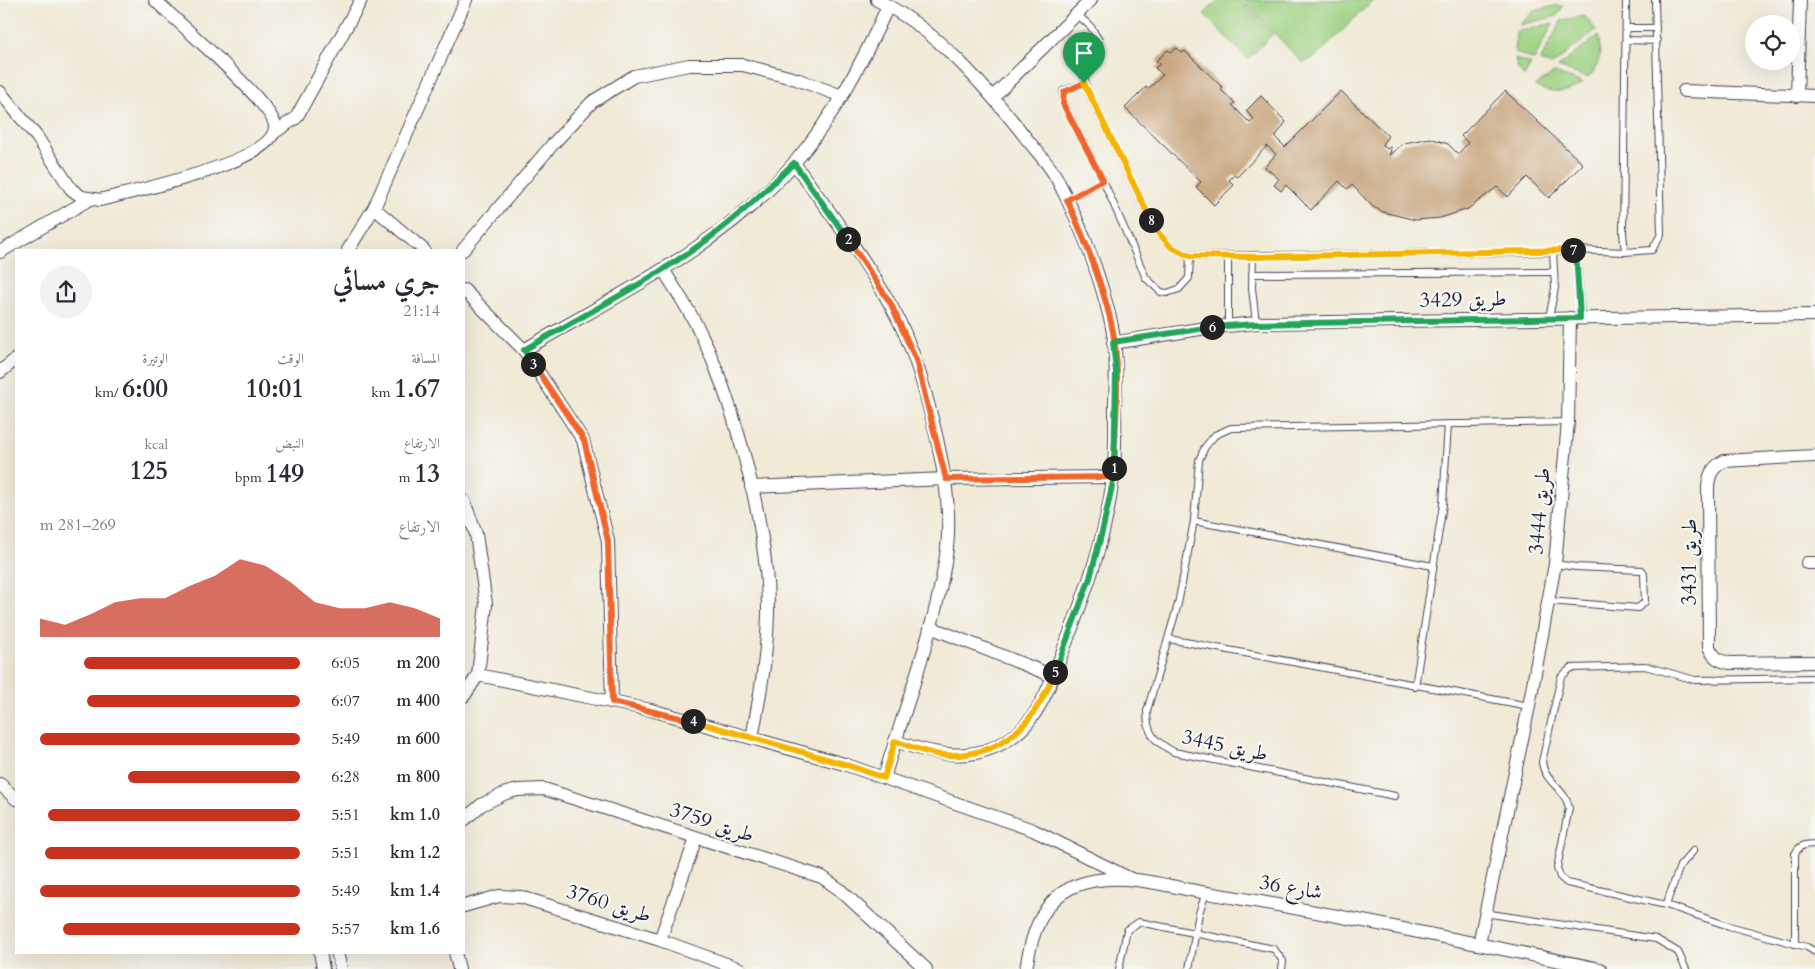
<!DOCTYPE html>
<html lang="ar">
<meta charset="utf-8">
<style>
:root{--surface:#fff;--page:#f2f2f3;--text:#2b2b33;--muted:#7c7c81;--accent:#c8321e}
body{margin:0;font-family:Cardo,Amiri,serif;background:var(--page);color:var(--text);direction:rtl;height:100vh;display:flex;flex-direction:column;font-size:19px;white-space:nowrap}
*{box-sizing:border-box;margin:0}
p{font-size:16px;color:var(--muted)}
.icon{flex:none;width:28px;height:28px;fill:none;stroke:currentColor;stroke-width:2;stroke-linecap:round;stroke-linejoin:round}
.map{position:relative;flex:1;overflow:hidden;direction:ltr}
.sheet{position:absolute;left:15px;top:249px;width:450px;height:705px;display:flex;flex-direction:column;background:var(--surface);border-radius:0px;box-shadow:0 5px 20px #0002;direction:rtl}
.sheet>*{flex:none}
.tools{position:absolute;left:1745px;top:15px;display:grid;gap:10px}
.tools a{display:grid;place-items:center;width:55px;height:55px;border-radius:50%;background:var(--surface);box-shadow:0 5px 20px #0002;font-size:25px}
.pin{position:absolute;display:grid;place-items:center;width:42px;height:42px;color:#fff;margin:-51px -21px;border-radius:50% 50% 50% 0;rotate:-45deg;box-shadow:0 0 5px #0007}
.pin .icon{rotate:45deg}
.km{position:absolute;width:25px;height:25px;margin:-12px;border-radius:50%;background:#222;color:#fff;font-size:14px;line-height:25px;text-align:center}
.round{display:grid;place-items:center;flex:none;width:52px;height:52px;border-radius:26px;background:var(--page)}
.head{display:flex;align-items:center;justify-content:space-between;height:85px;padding:0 25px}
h1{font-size:28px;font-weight:600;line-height:38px}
.metrics{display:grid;grid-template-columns:repeat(3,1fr);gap:8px;height:85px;padding:5px 25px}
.metrics div{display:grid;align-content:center}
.metrics b{font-size:25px;font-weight:600}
.metrics small{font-size:14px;font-weight:400}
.metrics p{font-size:14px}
.chart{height:140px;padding:10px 25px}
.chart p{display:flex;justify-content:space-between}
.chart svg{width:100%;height:90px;margin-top:5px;fill:var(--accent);opacity:.7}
ul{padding:0 25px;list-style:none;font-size:16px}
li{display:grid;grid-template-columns:80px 60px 1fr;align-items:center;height:38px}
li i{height:12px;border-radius:6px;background:var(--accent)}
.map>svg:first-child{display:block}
.green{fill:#9fd282;stroke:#607a5e}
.building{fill:#c9a781}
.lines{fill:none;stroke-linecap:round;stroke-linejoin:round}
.lane-casing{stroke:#414052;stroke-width:8}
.street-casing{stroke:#414052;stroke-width:14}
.lane{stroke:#fff;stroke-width:6}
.street{stroke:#fff;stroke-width:12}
.split-1-casing{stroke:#fff;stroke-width:10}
.split-2-casing{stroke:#fff;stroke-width:10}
.split-3-casing{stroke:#fff;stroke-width:10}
.split-4-casing{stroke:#fff;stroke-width:10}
.split-5-casing{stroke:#fff;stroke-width:10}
.split-6-casing{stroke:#fff;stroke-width:10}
.split-7-casing{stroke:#fff;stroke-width:10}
.split-8-casing{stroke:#fff;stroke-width:10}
.split-9-casing{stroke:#fff;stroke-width:10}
.split-1{stroke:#f0652b;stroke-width:6}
.split-2{stroke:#f0652b;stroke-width:6}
.split-3{stroke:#22a559;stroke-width:6}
.split-4{stroke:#f0652b;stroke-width:6}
.split-5{stroke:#f5b400;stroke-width:6}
.split-6{stroke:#22a559;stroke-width:6}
.split-7{stroke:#22a559;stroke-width:6}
.split-8{stroke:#f5b400;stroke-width:6}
.split-9{stroke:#f5b400;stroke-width:6}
.labels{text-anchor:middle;stroke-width:4.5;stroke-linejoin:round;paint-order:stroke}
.street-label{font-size:21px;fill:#22223b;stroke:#f6f6f2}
</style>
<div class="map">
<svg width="1815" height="969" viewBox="0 0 1815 969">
<rect width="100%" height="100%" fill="#f6f6f2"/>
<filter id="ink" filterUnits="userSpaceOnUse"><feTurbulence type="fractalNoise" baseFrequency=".02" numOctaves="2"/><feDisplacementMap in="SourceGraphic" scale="10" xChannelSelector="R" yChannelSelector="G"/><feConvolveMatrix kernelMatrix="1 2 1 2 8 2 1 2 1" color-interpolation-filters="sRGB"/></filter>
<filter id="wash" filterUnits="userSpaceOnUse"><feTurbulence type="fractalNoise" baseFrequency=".0096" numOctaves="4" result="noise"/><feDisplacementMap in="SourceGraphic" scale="20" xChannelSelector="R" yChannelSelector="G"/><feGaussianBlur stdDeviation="1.12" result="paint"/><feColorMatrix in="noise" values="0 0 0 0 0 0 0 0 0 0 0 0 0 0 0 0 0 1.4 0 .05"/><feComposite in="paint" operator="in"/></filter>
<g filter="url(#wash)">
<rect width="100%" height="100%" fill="#f0ead6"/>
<g class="green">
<path d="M1218,0H1239L1273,34L1248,59L1204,14Z"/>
<path d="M1242,0H1373L1317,56L1303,63Z"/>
<path d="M1555,6H1563L1557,16L1519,25L1536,10Z"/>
<path d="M1585,16L1596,30L1552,65L1540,61L1562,20Z"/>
<path d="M1553,23L1534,60L1514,52L1516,32Z"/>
<path d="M1598,36C1602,52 1600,66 1588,78L1558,67Z"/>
<path d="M1515,59L1531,64L1524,77L1517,67Z"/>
<path d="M1554,73L1583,83C1568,93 1552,96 1535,86Z"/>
</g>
<g id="blocks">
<path class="building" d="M1177,48L1182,53L1185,51L1223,88L1221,90L1235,103L1232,105L1250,123L1254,119L1246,111L1261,96L1286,122L1275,137L1285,147L1341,91L1388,136L1382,144L1387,149L1390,147L1391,150L1389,155L1404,143L1430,138L1448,144L1458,154L1468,143L1461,136L1505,91L1583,164L1549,198L1527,177L1508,197L1497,187L1468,209L1440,218L1416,220L1383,212L1373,207L1352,185L1347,189L1339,181L1311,210L1286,185L1281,191L1274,185L1279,179L1265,167L1276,154L1267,146L1237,177L1234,175L1229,180L1234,185L1214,205L1196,187L1201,182L1125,108L1146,87L1148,89L1163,75L1155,68L1160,64L1156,61L1168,50L1171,52Z"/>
</g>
</g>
<g filter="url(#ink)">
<use href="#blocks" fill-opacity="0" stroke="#414052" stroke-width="1"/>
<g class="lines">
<g class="lane-casing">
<g id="lane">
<path d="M1077,14L1091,27L1099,40L1084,76L1088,92L1155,229L1171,247L1190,256L1553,252L1576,250L1625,252L1623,233L1626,0"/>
<path d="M1626,28H1656"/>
<path d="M1626,40L1657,41"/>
<path d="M1084,83L1063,91V103L1103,180L1146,278L1161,292L1167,293L1179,289L1189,278L1190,256"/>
<path d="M1067,200L1103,180"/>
<path d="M1576,250L1581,318"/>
<path d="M1625,252L1652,250L1661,234L1655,0"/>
<path d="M1253,257L1252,288L1256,323"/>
<path d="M1252,274L1554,272"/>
<path d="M1549,318L1555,288L1553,252"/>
<path d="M1228,325V256"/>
<path d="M1194,521L1433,566"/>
<path d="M1548,601L1638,608L1645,602L1644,574L1642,570L1576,567L1555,564"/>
<path d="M1169,639L1529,706"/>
<path d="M1815,678L1695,680L1645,666L1571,668L1561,677L1542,762C1544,782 1566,789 1569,808L1557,868L1560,877L1567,883L1666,905L1729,926L1807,947L1815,952"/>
<path d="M1415,687L1443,504L1448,424"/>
<path d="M1395,796L1174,752C1154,741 1147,735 1147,711L1178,604L1194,521L1199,460L1205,447L1215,435L1231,428L1568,422"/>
<path d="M1666,905L1680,866L1694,850"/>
<path d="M1484,913L1656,939L1678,952L1686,969"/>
<path d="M1795,944V854C1800,844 1805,845 1815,844"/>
<path d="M1119,969L1127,930L1139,922L1274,949L1283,961L1282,969"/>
<path d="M1189,969L1199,913L1206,893"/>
</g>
</g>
<g class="street-casing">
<g id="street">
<path d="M877,0C936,29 982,83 1023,134C1033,148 1047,161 1056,177C1080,222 1099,272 1111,322C1117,348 1116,378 1115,405C1115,429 1116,454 1113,478C1106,537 1085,595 1063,651C1052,679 1041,715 1015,735C977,764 937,756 895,741"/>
<path d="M1684,91L1815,96"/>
<path d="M0,92L37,137L71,189L82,197L100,200C130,192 277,162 275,126C274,104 175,20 155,0"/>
<path d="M1797,96L1800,0"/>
<path d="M993,97L1091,0"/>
<path d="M275,132L296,118L361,0"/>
<path d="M794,163C827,209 862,254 890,304C914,345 926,393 937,439C945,476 951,511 947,548C938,622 905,706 884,778"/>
<path d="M374,208L424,250"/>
<path d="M348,250L374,208L466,0"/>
<path d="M463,250L552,145L592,102L634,76L689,65H743L796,79L842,96"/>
<path d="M0,252L88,200"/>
<path d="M663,269C676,291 692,314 703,338C737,412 769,532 768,614C767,656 760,696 752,738"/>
<path d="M464,290L524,350L583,440L608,541L612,702"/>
<path d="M1113,343L1206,328L1256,323L1815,315"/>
<path d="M524,350C617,295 724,245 795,162C835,115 863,61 888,6"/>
<path d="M0,372L16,359"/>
<path d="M1815,456L1724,461C1712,468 1709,474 1708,487L1709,647C1714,658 1719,661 1730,663L1815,662"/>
<path d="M751,487L946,479L1114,477"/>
<path d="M464,501L476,534L486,604L478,675"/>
<path d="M1807,563H1815"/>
<path d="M930,627L1053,676"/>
<path d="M464,696L478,675L651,710L844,764L1033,830L1133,880"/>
<path d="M0,784L16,799"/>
<path d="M464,820L481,805L506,793L518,790L544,789L822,877L839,889L926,969"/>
<path d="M464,906L499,896L521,897L660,940L740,969"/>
<path d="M660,940L696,838"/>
<path d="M1479,944L1529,706L1555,564L1568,422L1570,318"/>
<path d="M320,952L323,969"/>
<path d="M337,952L341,969"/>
<path d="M455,952L459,969"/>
<path d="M1026,969C1031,936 1041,900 1075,886C1118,868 1170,888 1213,894C1343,915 1471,943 1600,969"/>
</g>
</g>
<use href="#lane" class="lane"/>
<use href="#street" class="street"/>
</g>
</g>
<g class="lines" filter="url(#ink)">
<g class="split-1-casing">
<path id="split-1" d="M1084,83L1064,92L1063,104L1103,180L1067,200C1085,239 1101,280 1111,322C1122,369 1115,421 1114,468"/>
</g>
<g class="split-2-casing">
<path id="split-2" d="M848,239L891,304L916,360L946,479L1114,477V468"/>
</g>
<g class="split-3-casing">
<path id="split-3" d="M533,364L524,350C585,314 651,281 708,239C739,216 766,190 794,163L848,239"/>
</g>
<g class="split-4-casing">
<path id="split-4" d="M533,364L584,440L608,541L612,702L693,721"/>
</g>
<g class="split-5-casing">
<path id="split-5" d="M693,721L844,764L884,778L895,741C910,746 927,754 943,755C1003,758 1034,724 1055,672"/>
</g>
<g class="split-6-casing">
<path id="split-6" d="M1055,672L1090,578L1103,528L1114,477L1116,372L1113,342L1212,327"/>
</g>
<g class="split-7-casing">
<path id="split-7" d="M1212,327L1256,324L1580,318L1576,250H1573"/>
</g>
<g class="split-8-casing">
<path id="split-8" d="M1151,220L1155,229L1171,247L1190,256L1253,257L1573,250"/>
</g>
<g class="split-9-casing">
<path id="split-9" d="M1084,83L1151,220"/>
</g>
<use href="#split-1" class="split-1"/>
<use href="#split-2" class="split-2"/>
<use href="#split-3" class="split-3"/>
<use href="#split-4" class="split-4"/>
<use href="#split-5" class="split-5"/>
<use href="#split-6" class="split-6"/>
<use href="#split-7" class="split-7"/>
<use href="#split-8" class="split-8"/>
<use href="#split-9" class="split-9"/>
</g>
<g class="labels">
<g class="street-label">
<text transform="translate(1463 299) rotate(-1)" y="7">طريق 3429</text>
<text transform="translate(1539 511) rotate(-85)" y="7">طريق 3444</text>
<text transform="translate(1689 562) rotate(-90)" y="7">طريق 3431</text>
<text transform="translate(1225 745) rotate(12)" y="7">طريق 3445</text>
<text transform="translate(712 822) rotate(18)" y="7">طريق 3759</text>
<text transform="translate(1291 887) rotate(10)" y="7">شارع 36</text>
<text transform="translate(609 903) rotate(17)" y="7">طريق 3760</text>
</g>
</g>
</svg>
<div class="tools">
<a><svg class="icon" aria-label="locate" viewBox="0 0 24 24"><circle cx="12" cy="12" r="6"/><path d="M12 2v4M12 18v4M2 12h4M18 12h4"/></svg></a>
</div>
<div class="pin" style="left:1084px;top:83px;background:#1e9e55"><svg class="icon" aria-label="arrive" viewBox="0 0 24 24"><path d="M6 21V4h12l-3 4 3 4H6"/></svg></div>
<b class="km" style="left:1114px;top:468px">1</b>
<b class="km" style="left:848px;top:239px">2</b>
<b class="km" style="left:533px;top:364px">3</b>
<b class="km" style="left:693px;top:721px">4</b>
<b class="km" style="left:1055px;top:672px">5</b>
<b class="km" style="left:1212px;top:327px">6</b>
<b class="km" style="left:1573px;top:250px">7</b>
<b class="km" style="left:1151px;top:220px">8</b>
<section class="sheet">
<div class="head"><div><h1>جري مسائي</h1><p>21:14</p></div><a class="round"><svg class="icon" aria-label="share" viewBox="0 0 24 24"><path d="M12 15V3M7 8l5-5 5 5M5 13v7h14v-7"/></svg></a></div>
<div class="metrics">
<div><p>المسافة</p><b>1.67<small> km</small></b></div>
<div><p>الوقت</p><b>10:01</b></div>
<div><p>الوتيرة</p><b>6:00<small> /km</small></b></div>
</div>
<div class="metrics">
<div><p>الارتفاع</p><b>13<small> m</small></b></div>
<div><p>النبض</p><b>149<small> bpm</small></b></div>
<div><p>kcal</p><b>125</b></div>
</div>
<div class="chart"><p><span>الارتفاع</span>269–281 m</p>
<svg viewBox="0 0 160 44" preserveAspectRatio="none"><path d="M0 44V35L10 38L20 33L30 27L40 25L50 25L60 19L70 14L80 6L90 9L100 17L110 27L120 30L130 30L140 27L150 30L160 35V44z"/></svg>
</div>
<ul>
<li><b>200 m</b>6:05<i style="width:83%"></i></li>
<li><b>400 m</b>6:07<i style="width:82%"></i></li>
<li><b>600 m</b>5:49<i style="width:100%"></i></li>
<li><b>800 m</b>6:28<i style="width:66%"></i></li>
<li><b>1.0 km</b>5:51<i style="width:97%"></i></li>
<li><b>1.2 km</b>5:51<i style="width:98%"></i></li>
<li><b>1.4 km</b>5:49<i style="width:100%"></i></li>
<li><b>1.6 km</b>5:57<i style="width:91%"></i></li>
</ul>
</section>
</div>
